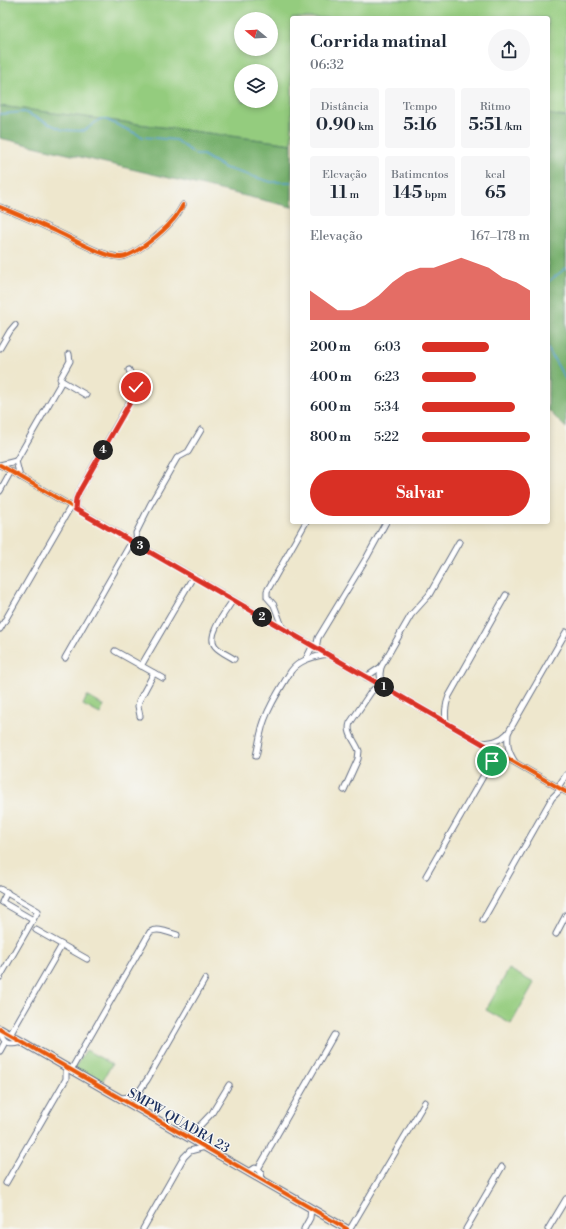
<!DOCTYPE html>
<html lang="pt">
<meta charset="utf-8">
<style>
:root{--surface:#fff;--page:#f6f6f7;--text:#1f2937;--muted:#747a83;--accent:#d93025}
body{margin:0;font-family:"Libre Bodoni",serif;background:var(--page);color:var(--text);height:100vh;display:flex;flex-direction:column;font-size:15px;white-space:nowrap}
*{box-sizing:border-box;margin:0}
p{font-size:13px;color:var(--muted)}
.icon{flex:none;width:22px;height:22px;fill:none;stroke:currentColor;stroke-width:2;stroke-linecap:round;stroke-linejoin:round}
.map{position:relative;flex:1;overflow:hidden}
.sheet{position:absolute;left:290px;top:16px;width:260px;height:508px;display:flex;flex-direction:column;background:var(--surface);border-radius:4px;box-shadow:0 2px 6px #0003}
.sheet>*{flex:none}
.needle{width:26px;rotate:288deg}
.fabs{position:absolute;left:234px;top:12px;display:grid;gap:8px}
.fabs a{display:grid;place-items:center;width:44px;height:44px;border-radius:50%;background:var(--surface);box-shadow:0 2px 6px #0003;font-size:20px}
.pin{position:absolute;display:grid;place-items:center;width:34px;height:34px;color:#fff;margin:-17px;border:2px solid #fff;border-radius:50%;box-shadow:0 1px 4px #0007}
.km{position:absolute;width:20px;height:20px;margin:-10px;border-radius:50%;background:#222;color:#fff;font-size:11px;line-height:20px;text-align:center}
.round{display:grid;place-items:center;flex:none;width:42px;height:42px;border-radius:21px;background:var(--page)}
.headline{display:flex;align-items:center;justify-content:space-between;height:68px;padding:0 20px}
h1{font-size:18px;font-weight:800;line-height:30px}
.figures{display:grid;grid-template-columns:repeat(3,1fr);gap:6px;height:68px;padding:4px 20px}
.figures div{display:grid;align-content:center;border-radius:4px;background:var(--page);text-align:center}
.figures b{font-size:17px;font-weight:800}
.figures small{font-size:11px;font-weight:400}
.figures p{font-size:11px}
.chart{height:112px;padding:8px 20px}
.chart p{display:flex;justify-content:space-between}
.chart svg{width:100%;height:72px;margin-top:4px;fill:var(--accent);opacity:.7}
.action{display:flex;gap:8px;margin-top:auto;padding:8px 20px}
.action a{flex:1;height:46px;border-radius:24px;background:var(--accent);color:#fff;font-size:16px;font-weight:800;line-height:46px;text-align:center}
ul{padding:0 20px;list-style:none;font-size:13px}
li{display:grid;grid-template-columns:64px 48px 1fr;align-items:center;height:30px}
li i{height:10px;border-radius:5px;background:var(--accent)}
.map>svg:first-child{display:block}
.green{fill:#94cc7e;stroke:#587e6e;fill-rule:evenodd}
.forest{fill:#77b06d;stroke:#497066}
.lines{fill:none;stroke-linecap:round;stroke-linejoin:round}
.stream{stroke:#5aa2d1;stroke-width:1.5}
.street-casing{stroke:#656f85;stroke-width:7}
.secondary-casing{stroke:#656f85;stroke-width:9}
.street{stroke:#fff;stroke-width:5}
.secondary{stroke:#fff;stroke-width:7}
.cycleway-casing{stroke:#f6f6f2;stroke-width:6}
.cycleway{stroke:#e8590c;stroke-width:4}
.route-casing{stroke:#fff;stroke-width:8}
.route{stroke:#d93025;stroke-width:5}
.labels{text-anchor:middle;stroke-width:3;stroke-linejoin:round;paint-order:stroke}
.street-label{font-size:13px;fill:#1b2f5e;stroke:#f6f6f2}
</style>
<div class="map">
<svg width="566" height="1229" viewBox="0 0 566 1229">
<rect width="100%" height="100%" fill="#f6f6f2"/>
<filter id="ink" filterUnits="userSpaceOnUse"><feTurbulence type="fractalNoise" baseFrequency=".025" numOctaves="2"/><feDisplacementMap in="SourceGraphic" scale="8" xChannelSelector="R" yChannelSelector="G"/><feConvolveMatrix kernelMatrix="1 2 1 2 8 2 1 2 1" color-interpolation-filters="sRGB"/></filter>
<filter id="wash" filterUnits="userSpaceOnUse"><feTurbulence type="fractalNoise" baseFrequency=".012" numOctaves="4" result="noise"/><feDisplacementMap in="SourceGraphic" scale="16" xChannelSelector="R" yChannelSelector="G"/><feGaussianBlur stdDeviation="0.9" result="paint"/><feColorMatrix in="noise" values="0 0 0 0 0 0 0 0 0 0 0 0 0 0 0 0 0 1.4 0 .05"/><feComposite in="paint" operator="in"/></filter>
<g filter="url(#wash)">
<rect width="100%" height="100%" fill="#eee7cd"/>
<g class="green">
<path d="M0,0H566V349L548,335V18H292V144L0,106ZM241,19H271V49H241ZM241,71H271V101H241Z"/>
<path d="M87,696L104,706L100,714L83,705Z"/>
<path d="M509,969L534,983L511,1024L486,1010Z"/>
<path d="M86,1050L112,1064L100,1085L74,1069Z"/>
</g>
<g class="forest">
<path d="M0,106L292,144V207L0,138Z"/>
<path d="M548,114L566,117V428L548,410Z"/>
</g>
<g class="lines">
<g class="stream">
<path d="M0,114L24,112L63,130L84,131L100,119L107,120L143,137L176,140L196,155H203L225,168L271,182H292"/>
<path d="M548,282L566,268"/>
<path d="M548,349L566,380"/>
</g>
</g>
</g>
<g filter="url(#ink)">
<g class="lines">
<g class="street-casing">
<g id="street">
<path d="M0,207C18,214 36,222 53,230C70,237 104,258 121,257C135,256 164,231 173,220C177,216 180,210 183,205"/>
<path d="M0,348L10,331L15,325"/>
<path d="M69,354L70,361L60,379L62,381L86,395"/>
<path d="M0,465L566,792"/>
<path d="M0,465L16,461"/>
<path d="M20,477L16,461L62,381"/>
<path d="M0,491L11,471"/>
<path d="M75,509L76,499L79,492L134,394L136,387L129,370"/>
<path d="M137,545L136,533L150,505L177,458L188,452L201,430"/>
<path d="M233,600C227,610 206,635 215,646C220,652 228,655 234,659"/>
<path d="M0,629L71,506"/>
<path d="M283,629L274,605L267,597V591L306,522"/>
<path d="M316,648L318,638L367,557L386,522"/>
<path d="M115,651L163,678"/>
<path d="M65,658L132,541"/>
<path d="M306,659L313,645"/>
<path d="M141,666L193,577"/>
<path d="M366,677L381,667"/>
<path d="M140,716L138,706L139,701L154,673"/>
<path d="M446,723C445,713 445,706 449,696L506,595"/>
<path d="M508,733C507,746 508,751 515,762"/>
<path d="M483,743C493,742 500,741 508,733L566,632"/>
<path d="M256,756C258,748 259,740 261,732C265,712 280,689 291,671C300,659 314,657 327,654"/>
<path d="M558,787L566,775"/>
<path d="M344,790L358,759L359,751C356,742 346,733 350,723L371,692L374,689L381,685L380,674L381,667L411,615L429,595L459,542"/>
<path d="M426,876L497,752"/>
<path d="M0,889L38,911L0,977"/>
<path d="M7,892L2,902L33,920"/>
<path d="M483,920L552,798L561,789"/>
<path d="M36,930L87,959"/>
<path d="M556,934L566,915"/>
<path d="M0,1032C4,1045 10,1044 22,1041"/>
<path d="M10,1035L62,945"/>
<path d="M0,1051L5,1042"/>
<path d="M71,1070L150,932C158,927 169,933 177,935"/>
<path d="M121,1098L129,1097L138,1092"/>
<path d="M142,1110C132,1100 140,1089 147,1080L205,979"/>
<path d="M212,1113L229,1085"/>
<path d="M189,1137L210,1115"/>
<path d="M270,1147L334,1035"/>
<path d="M258,1169L269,1150"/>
<path d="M249,1172L255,1168L258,1169L261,1172L260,1179"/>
<path d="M6,1183L66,1079V1067"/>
<path d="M143,1229L184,1157L190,1151L205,1147"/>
<path d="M304,1229L310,1218L311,1208"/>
<path d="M350,1229L425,1102"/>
<path d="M466,1229L502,1167"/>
<path d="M548,1229L566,1199"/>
</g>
</g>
<g class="secondary-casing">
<path id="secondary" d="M0,1029L347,1229"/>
</g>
<use href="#street" class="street"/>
<use href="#secondary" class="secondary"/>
<g class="cycleway-casing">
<g id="cycleway">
<path d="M0,207C18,214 36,222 53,230C70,237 104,258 121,257C135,256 164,231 173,220C177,216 180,210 183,205"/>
<path d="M0,465L566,792"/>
<path d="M0,1029L347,1229"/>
</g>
</g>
<use href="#cycleway" class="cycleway"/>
</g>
</g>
<g class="lines" filter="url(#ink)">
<g class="route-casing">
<path id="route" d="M136,387L132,399L79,492L76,499L75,509L497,752L492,761"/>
</g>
<use href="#route" class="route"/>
</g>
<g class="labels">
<g class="street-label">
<text transform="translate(179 1120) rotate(30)" y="5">SMPW QUADRA 23</text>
</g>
</g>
</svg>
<div class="fabs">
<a><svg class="needle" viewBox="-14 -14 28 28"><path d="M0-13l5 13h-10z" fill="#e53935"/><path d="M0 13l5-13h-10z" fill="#747a83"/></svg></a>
<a><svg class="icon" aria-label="layers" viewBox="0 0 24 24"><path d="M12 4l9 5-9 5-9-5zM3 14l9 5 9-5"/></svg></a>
</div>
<div class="pin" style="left:492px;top:761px;background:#1e9e55"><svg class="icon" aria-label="arrive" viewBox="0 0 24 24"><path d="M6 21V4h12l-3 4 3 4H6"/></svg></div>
<div class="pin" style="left:136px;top:387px;background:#d93025"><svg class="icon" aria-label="check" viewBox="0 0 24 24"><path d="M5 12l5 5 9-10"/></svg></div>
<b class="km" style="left:384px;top:687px">1</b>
<b class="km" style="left:262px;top:617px">2</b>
<b class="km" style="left:140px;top:546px">3</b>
<b class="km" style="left:103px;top:450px">4</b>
<section class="sheet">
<div class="headline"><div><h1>Corrida matinal</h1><p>06:32</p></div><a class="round"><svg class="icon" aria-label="share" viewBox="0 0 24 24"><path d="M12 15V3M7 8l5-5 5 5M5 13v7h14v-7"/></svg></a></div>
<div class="figures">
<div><p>Distância</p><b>0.90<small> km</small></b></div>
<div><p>Tempo</p><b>5:16</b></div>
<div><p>Ritmo</p><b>5:51<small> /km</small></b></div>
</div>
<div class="figures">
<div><p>Elevação</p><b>11<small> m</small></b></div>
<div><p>Batimentos</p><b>145<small> bpm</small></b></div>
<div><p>kcal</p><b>65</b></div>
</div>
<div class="chart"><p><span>Elevação</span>167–178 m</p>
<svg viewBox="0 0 160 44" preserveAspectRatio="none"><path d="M0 44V26L10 32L20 38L30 38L40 35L50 29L60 21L70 15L80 12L90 12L100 9L110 6L120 9L130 12L140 18L150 21L160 26V44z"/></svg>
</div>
<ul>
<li><b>200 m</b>6:03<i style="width:62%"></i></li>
<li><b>400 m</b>6:23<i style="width:50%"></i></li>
<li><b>600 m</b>5:34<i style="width:86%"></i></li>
<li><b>800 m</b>5:22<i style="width:100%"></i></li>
</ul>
<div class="action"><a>Salvar</a></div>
</section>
</div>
